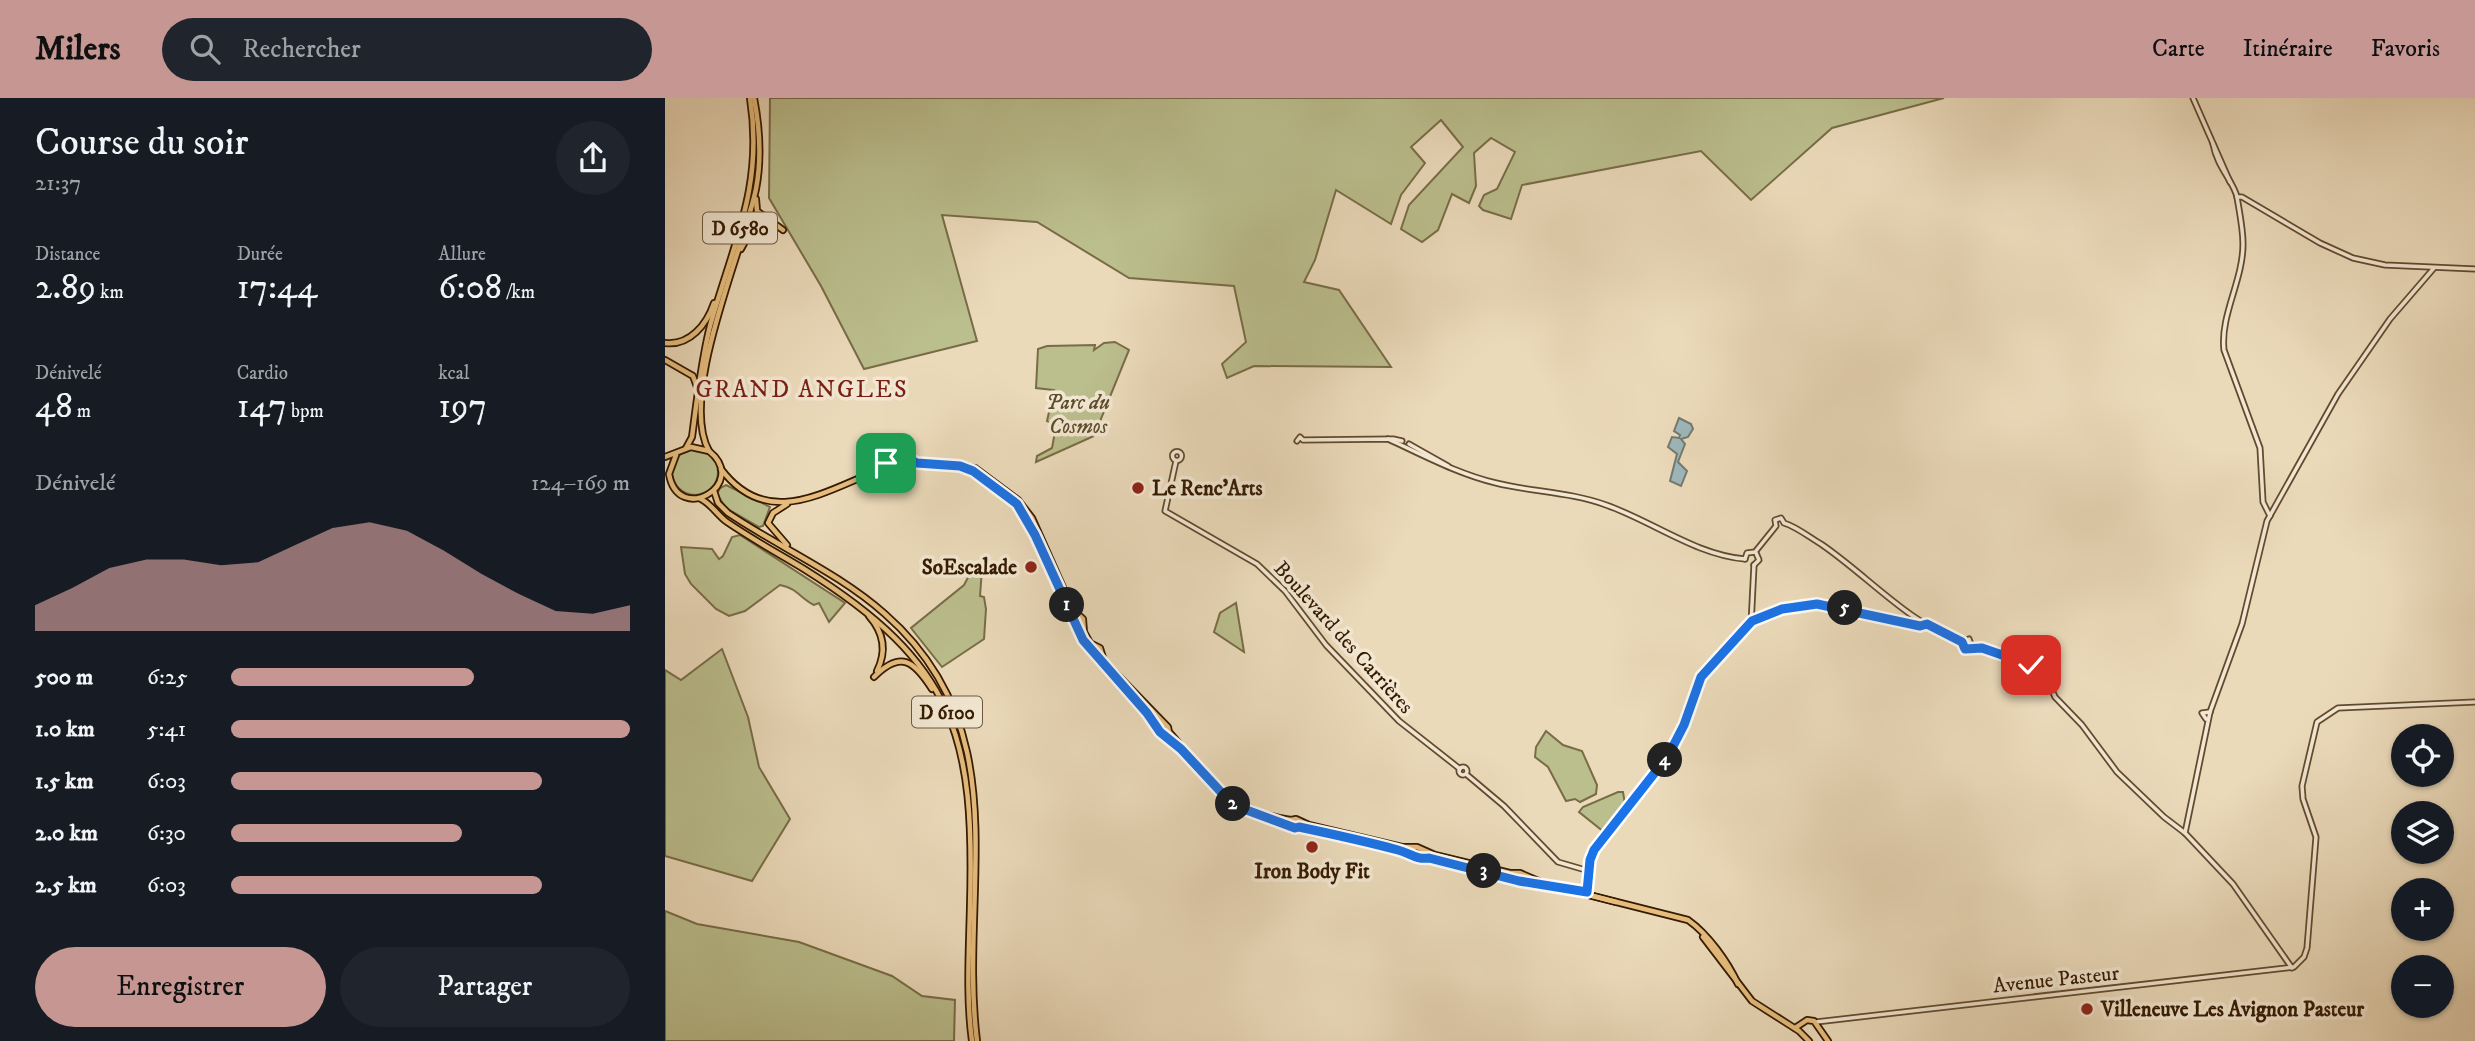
<!DOCTYPE html>
<html lang="fr">
<meta charset="utf-8">
<style>
:root{--surface:#171b24;--page:#20242c;--text:#f1f3f6;--muted:#9ea1a6;--accent:#c59692}
body{margin:0;font-family:"IM FELL DW Pica",serif;background:var(--page);color:var(--text);height:100vh;display:flex;flex-direction:column;font-size:26px;white-space:nowrap}
*{box-sizing:border-box;margin:0}
p{font-size:23px;color:var(--muted)}
.icon{flex:none;width:38px;height:38px;fill:none;stroke:currentColor;stroke-width:2;stroke-linecap:round;stroke-linejoin:round}
.map{position:relative;flex:1;overflow:hidden}
.sheet{display:flex;flex-direction:column;background:var(--surface);width:665px}
.sheet>*{flex:none}
.tools{position:absolute;left:1726px;top:626px;display:grid;gap:14px}
.tools a{display:grid;place-items:center;width:63px;height:63px;border-radius:50%;background:var(--surface);box-shadow:0 2px 5px #0004;font-size:35px}
.pin{position:absolute;display:grid;place-items:center;width:60px;height:60px;color:#fff;margin:-30px;border-radius:14px;box-shadow:0 4px 10px #0006}
.km{position:absolute;width:35px;height:35px;margin:-18px;border-radius:50%;background:#222;color:#fff;font-size:19px;line-height:35px;text-align:center}
.round{display:grid;place-items:center;flex:none;width:74px;height:74px;border-radius:37px;background:var(--page)}
.summary{display:flex;align-items:center;justify-content:space-between;height:119px;padding:0 35px}
h1{font-size:38px;font-weight:600;line-height:52px}
.metrics{display:grid;grid-template-columns:repeat(3,1fr);gap:10px;height:119px;padding:7px 35px}
.metrics div{display:grid;align-content:center}
.metrics b{font-size:35px;font-weight:600}
.metrics small{font-size:19px;font-weight:400}
.metrics p{font-size:19px}
.chart{height:196px;padding:14px 35px}
.chart p{display:flex;justify-content:space-between}
.chart svg{width:100%;height:126px;margin-top:7px;fill:var(--accent);opacity:.7}
.primary-button{display:flex;gap:14px;margin-top:auto;padding:14px 35px}
.primary-button a{flex:1;height:80px;border-radius:42px;background:var(--accent);color:#111;font-size:28px;font-weight:600;line-height:80px;text-align:center}
.primary-button a+a{background:var(--page);color:var(--text)}
ul{padding:0 35px;list-style:none;font-size:23px}
li{display:grid;grid-template-columns:112px 84px 1fr;align-items:center;height:52px}
li i{height:18px;border-radius:9px;background:var(--accent)}
header{display:flex;align-items:center;gap:42px;box-sizing:border-box;height:98px;padding:0 35px;background:var(--accent);color:#111}
header strong{font-size:33px}
nav{display:flex;gap:38px;margin-inline-start:auto;font-size:24px}
.search{width:490px;height:63px;background:var(--page);display:flex;align-items:center;gap:18px;box-sizing:border-box;padding:0 24px;border-radius:38px;color:var(--muted);font-size:26px}
main{display:flex;flex:1;min-height:0}
.map>svg:first-child{display:block}
.green{fill:#bbbe8d;stroke:#786c47;stroke-width:2}
.water{fill:#9db8bb;stroke:#737971;stroke-width:2}
.lines{fill:none;stroke-linecap:round;stroke-linejoin:round}
.minor-casing{stroke:#624a2f;stroke-width:7}
.major-casing{stroke:#341a01;stroke-width:8}
.minor{stroke:#f2e7d2;stroke-width:3.5}
.major{stroke:#e6bd7d;stroke-width:4.5}
.route-casing{stroke:#fff;stroke-width:14}
.route{stroke:#1a73e8;stroke-width:9}
.poi-dot{fill:#8f2418;stroke:#f2e7d2;stroke-width:2.5}
.labels{text-anchor:middle;stroke-width:7;stroke-linejoin:round;paint-order:stroke}
.shield{fill:#f2e7d2;stroke:#6d5840;stroke-width:2}
.shield-label{font-size:19px;font-weight:bold;fill:#341a01}
.park-label{font-size:21px;font-style:italic;fill:#5c4b2b;stroke:#f2e7d2}
.poi-label{font-size:21px;font-weight:bold;fill:#341a01;stroke:#f2e7d2;text-anchor:start}
.street-label{font-size:21px;fill:#341a01;stroke:#f2e7d2}
.quarter-label{font-size:24px;letter-spacing:2px;fill:#7a1f14;stroke:#f2e7d2}
</style>
<header>
<strong>Milers</strong>
<div class="search"><svg class="icon" aria-label="search" viewBox="0 0 24 24"><circle cx="10" cy="10" r="6"/><path d="M15 15l6 6"/></svg>Rechercher</div>
<nav><a>Carte</a><a>Itinéraire</a><a>Favoris</a></nav>
</header>
<main>
<section class="sheet">
<div class="summary"><div><h1>Course du soir</h1><p>21:37</p></div><a class="round"><svg class="icon" aria-label="share" viewBox="0 0 24 24"><path d="M12 15V3M7 8l5-5 5 5M5 13v7h14v-7"/></svg></a></div>
<div class="metrics">
<div><p>Distance</p><b>2.89<small> km</small></b></div>
<div><p>Durée</p><b>17:44</b></div>
<div><p>Allure</p><b>6:08<small> /km</small></b></div>
</div>
<div class="metrics">
<div><p>Dénivelé</p><b>48<small> m</small></b></div>
<div><p>Cardio</p><b>147<small> bpm</small></b></div>
<div><p>kcal</p><b>197</b></div>
</div>
<div class="chart"><p><span>Dénivelé</span>124–169 m</p>
<svg viewBox="0 0 160 44" preserveAspectRatio="none"><path d="M0 44V35L10 29L20 22L30 19L40 19L50 21L60 20L70 14L80 8L90 6L100 9L110 16L120 24L130 31L140 37L150 38L160 35V44z"/></svg>
</div>
<ul>
<li><b>500 m</b>6:25<i style="width:61%"></i></li>
<li><b>1.0 km</b>5:41<i style="width:100%"></i></li>
<li><b>1.5 km</b>6:03<i style="width:78%"></i></li>
<li><b>2.0 km</b>6:30<i style="width:58%"></i></li>
<li><b>2.5 km</b>6:03<i style="width:78%"></i></li>
</ul>
<div class="primary-button"><a>Enregistrer</a><a>Partager</a></div>
</section>
<div class="map">
<svg width="1810" height="943" viewBox="0 0 1810 943">
<rect width="100%" height="100%" fill="#ebdaba"/>
<filter id="stains"><feTurbulence type="fractalNoise" baseFrequency=".00286" numOctaves="4"/><feColorMatrix values="0 0 0 0 .2 0 0 0 0 .09 0 0 0 0 .02 0 0 0 .5 -.17"/></filter>
<radialGradient id="worn" r=".72"><stop offset=".6" stop-color="#630" stop-opacity="0"/><stop offset="1" stop-color="#630" stop-opacity=".3"/></radialGradient>
<g class="green">
<path d="M105,0H1279L1167,30L1086,102L1036,53L857,87L846,121L818,112L814,108L819,97L832,91L850,54L826,40L809,55L811,88L804,105L787,96L773,132L757,144L736,131L744,107L798,49L776,22L746,49L760,65L736,97L726,126L671,92L650,162L639,184L674,192L726,269L589,268L562,280L557,266L581,244L569,188L464,180L372,124L277,117L312,243L199,271L156,188L104,100Z"/>
<path d="M450,244L464,252L429,338L371,364L372,358L387,350L391,328L382,323L389,292L371,290L373,251L382,248L430,247L429,252L439,245Z"/>
<circle cx="30" cy="374" r="23"/>
<path d="M61,387L105,409L98,428L94,429L61,410L52,396L55,390Z"/>
<path d="M75,437L180,505L164,524L154,505L149,507C135,500 132,490 115,487L80,513L64,518L51,511L26,486L20,476L16,449L47,451L54,461L58,458L67,439Z"/>
<path d="M308,470L317,471L315,498L319,499L321,511L319,541L277,569L246,530L299,487Z"/>
<path d="M571,505L579,554L549,534L555,515Z"/>
<path d="M57,551L83,619L94,669L125,721L87,783L0,758V572L16,582Z"/>
<path d="M881,633L898,647L917,653L932,687L931,696L915,704L910,701L901,703L883,669L870,659L871,649Z"/>
<path d="M953,694H958L960,706L939,734L914,714L918,709Z"/>
<path d="M0,813L32,826L134,844L227,878L257,898L290,902L289,943H0Z"/>
</g>
<path class="water" d="M1014,320L1026,326L1028,331L1023,339L1016,341L1020,346L1013,364L1022,373L1016,388L1005,383L1012,356L1003,349L1007,339L1014,340L1015,337L1009,333Z"/>
<g class="lines">
<g class="minor-casing">
<g id="minor">
<path d="M1528,0L1565,84"/>
<path d="M1548,46C1552,69 1569,84 1572,99C1574,112 1578,130 1578,146C1578,183 1555,217 1559,252L1595,350L1598,404L1605,418"/>
<path d="M1572,99H1577L1655,145L1688,160L1720,167L1810,171"/>
<path d="M723,341C758,357 793,376 831,385C867,394 906,394 941,407C987,423 1031,457 1080,461"/>
<path d="M632,343L635,339L638,342L728,341L737,343"/>
<path d="M744,346L783,368"/>
<circle cx="512" cy="358" r="4.5"/>
<path d="M511,363L500,413L592,466L620,493L661,547L734,623L795,671"/>
<path d="M1080,461L1082,455L1090,454L1111,428L1110,422L1116,420L1119,425C1132,429 1144,439 1156,446C1203,478 1243,525 1297,544"/>
<path d="M1089,467L1094,462L1091,455"/>
<path d="M1087,523L1129,508L1152,506L1258,529L1262,526"/>
<path d="M1297,544L1300,551C1324,547 1361,561 1381,577"/>
<path d="M1297,544L1304,541L1307,549"/>
<path d="M1383,583L1390,599L1417,627L1452,674L1499,719L1520,735L1568,786L1627,870"/>
<path d="M1545,614L1577,526L1602,423L1673,296L1725,221L1769,170"/>
<path d="M1541,621L1537,615L1545,614"/>
<circle cx="798" cy="673" r="4"/>
<path d="M801,676L839,708L893,764L924,773"/>
<path d="M1520,735L1545,614"/>
<path d="M921,796L928,756L1003,658L1019,627L1036,578L1086,527L1089,467"/>
<path d="M1151,924L1629,869L1639,859L1642,850L1651,739L1638,701L1637,688L1652,624L1673,610L1810,604"/>
</g>
</g>
<g class="major-casing">
<g id="major">
<path d="M91,101L92,113L118,132"/>
<path d="M76,151L89,127H108"/>
<path d="M0,245C25,248 42,226 49,205"/>
<path d="M0,262L28,278L32,289"/>
<path d="M21,350L27,339C32,301 36,264 45,228C68,146 99,88 85,0"/>
<path d="M44,353C13,297 78,153 91,91C97,60 95,31 89,0"/>
<path d="M0,359L26,349L44,353C85,386 13,428 4,376L11,357"/>
<path d="M299,369C370,394 387,482 417,540C425,554 438,566 448,577"/>
<path d="M56,371C102,432 158,394 214,372L221,366"/>
<path d="M222,373L232,377L239,374L243,367L242,361"/>
<path d="M225,373L222,363L232,355L252,365L310,370L353,402L367,420L408,512L418,521L419,534L425,545L435,550L439,563L503,629L504,634C543,678 564,714 626,722"/>
<path d="M49,393L53,405L63,415C115,450 174,475 220,516C356,635 293,791 312,943"/>
<path d="M34,400C46,405 52,417 62,424C87,441 114,456 139,471C291,566 310,638 305,810C304,854 301,899 307,943"/>
<path d="M122,447L103,425L108,415L122,406"/>
<path d="M204,518C219,535 222,553 212,573"/>
<path d="M209,579C236,552 249,563 267,591"/>
<path d="M468,599L495,634L499,635"/>
<path d="M499,635L515,650"/>
<path d="M537,674L562,702"/>
<path d="M597,719L629,730L634,729L736,752L755,761L764,760L854,783L878,785"/>
<path d="M626,722L631,721L644,727L737,749H752L770,757L845,775H855L878,785L951,804"/>
<path d="M888,788L1023,822C1043,836 1063,864 1073,886"/>
<path d="M1038,839L1087,903L1134,933L1144,943"/>
<path d="M1130,930L1142,922L1149,923L1163,943"/>
</g>
</g>
<use href="#minor" class="minor"/>
<use href="#major" class="major"/>
</g>
<g class="lines">
<g class="route-casing">
<path id="route" d="M221,365L224,359L232,355L252,365L295,368L308,373L352,406L370,437L418,542L482,615L495,634L516,651L568,707L630,730L634,729C667,736 700,743 733,752C745,755 751,762 764,760L854,783L922,794L925,762L929,752L1003,658L1019,627L1036,579L1087,523L1117,511L1152,506L1255,528L1262,526L1297,544L1300,551L1317,550L1366,567"/>
</g>
<use href="#route" class="route"/>
</g>
<g class="poi-dot">
<circle cx="473" cy="390" r="7"/>
<circle cx="366" cy="469" r="7"/>
<circle cx="647" cy="749" r="7"/>
<circle cx="1422" cy="911" r="7"/>
</g>
<g class="labels">
<g class="shield">
<rect x="38" y="114.5" width="74" height="31" rx="5"/>
<rect x="247" y="598.5" width="70" height="31" rx="5"/>
</g>
<g class="shield-label">
<text x="75" y="137">D 6580</text>
<text x="282" y="621">D 6100</text>
</g>
<g class="park-label">
<text x="413" y="311">Parc du<tspan x="413" dy="24">Cosmos</tspan></text>
</g>
<g class="poi-label">
<text x="487" y="397">Le Renc'Arts</text>
<text x="352" y="476" text-anchor="end">SoEscalade</text>
<text x="647" y="780" text-anchor="middle">Iron Body Fit</text>
<text x="1436" y="918">Villeneuve Les Avignon Pasteur</text>
</g>
<g class="street-label">
<text transform="translate(679 539) rotate(48)" y="7">Boulevard des Carrières</text>
<text transform="translate(1391 881) rotate(-6)" y="7">Avenue Pasteur</text>
</g>
<g class="quarter-label">
<text x="137" y="299">GRAND ANGLES</text>
</g>
</g>
<rect width="100%" height="100%" filter="url(#stains)"/>
<rect width="100%" height="100%" fill="url(#worn)"/>
</svg>
<div class="tools">
<a><svg class="icon" aria-label="locate" viewBox="0 0 24 24"><circle cx="12" cy="12" r="6"/><path d="M12 2v4M12 18v4M2 12h4M18 12h4"/></svg></a>
<a><svg class="icon" aria-label="layers" viewBox="0 0 24 24"><path d="M12 4l9 5-9 5-9-5zM3 14l9 5 9-5"/></svg></a>
<a>+</a>
<a>−</a>
</div>
<div class="pin" style="left:221px;top:365px;background:#1e9e55"><svg class="icon" aria-label="arrive" viewBox="0 0 24 24"><path d="M6 21V4h12l-3 4 3 4H6"/></svg></div>
<div class="pin" style="left:1366px;top:567px;background:#d93025"><svg class="icon" aria-label="check" viewBox="0 0 24 24"><path d="M5 12l5 5 9-10"/></svg></div>
<b class="km" style="left:402px;top:507px">1</b>
<b class="km" style="left:568px;top:706px">2</b>
<b class="km" style="left:819px;top:773px">3</b>
<b class="km" style="left:1000px;top:662px">4</b>
<b class="km" style="left:1180px;top:510px">5</b>
</div>
</main>
